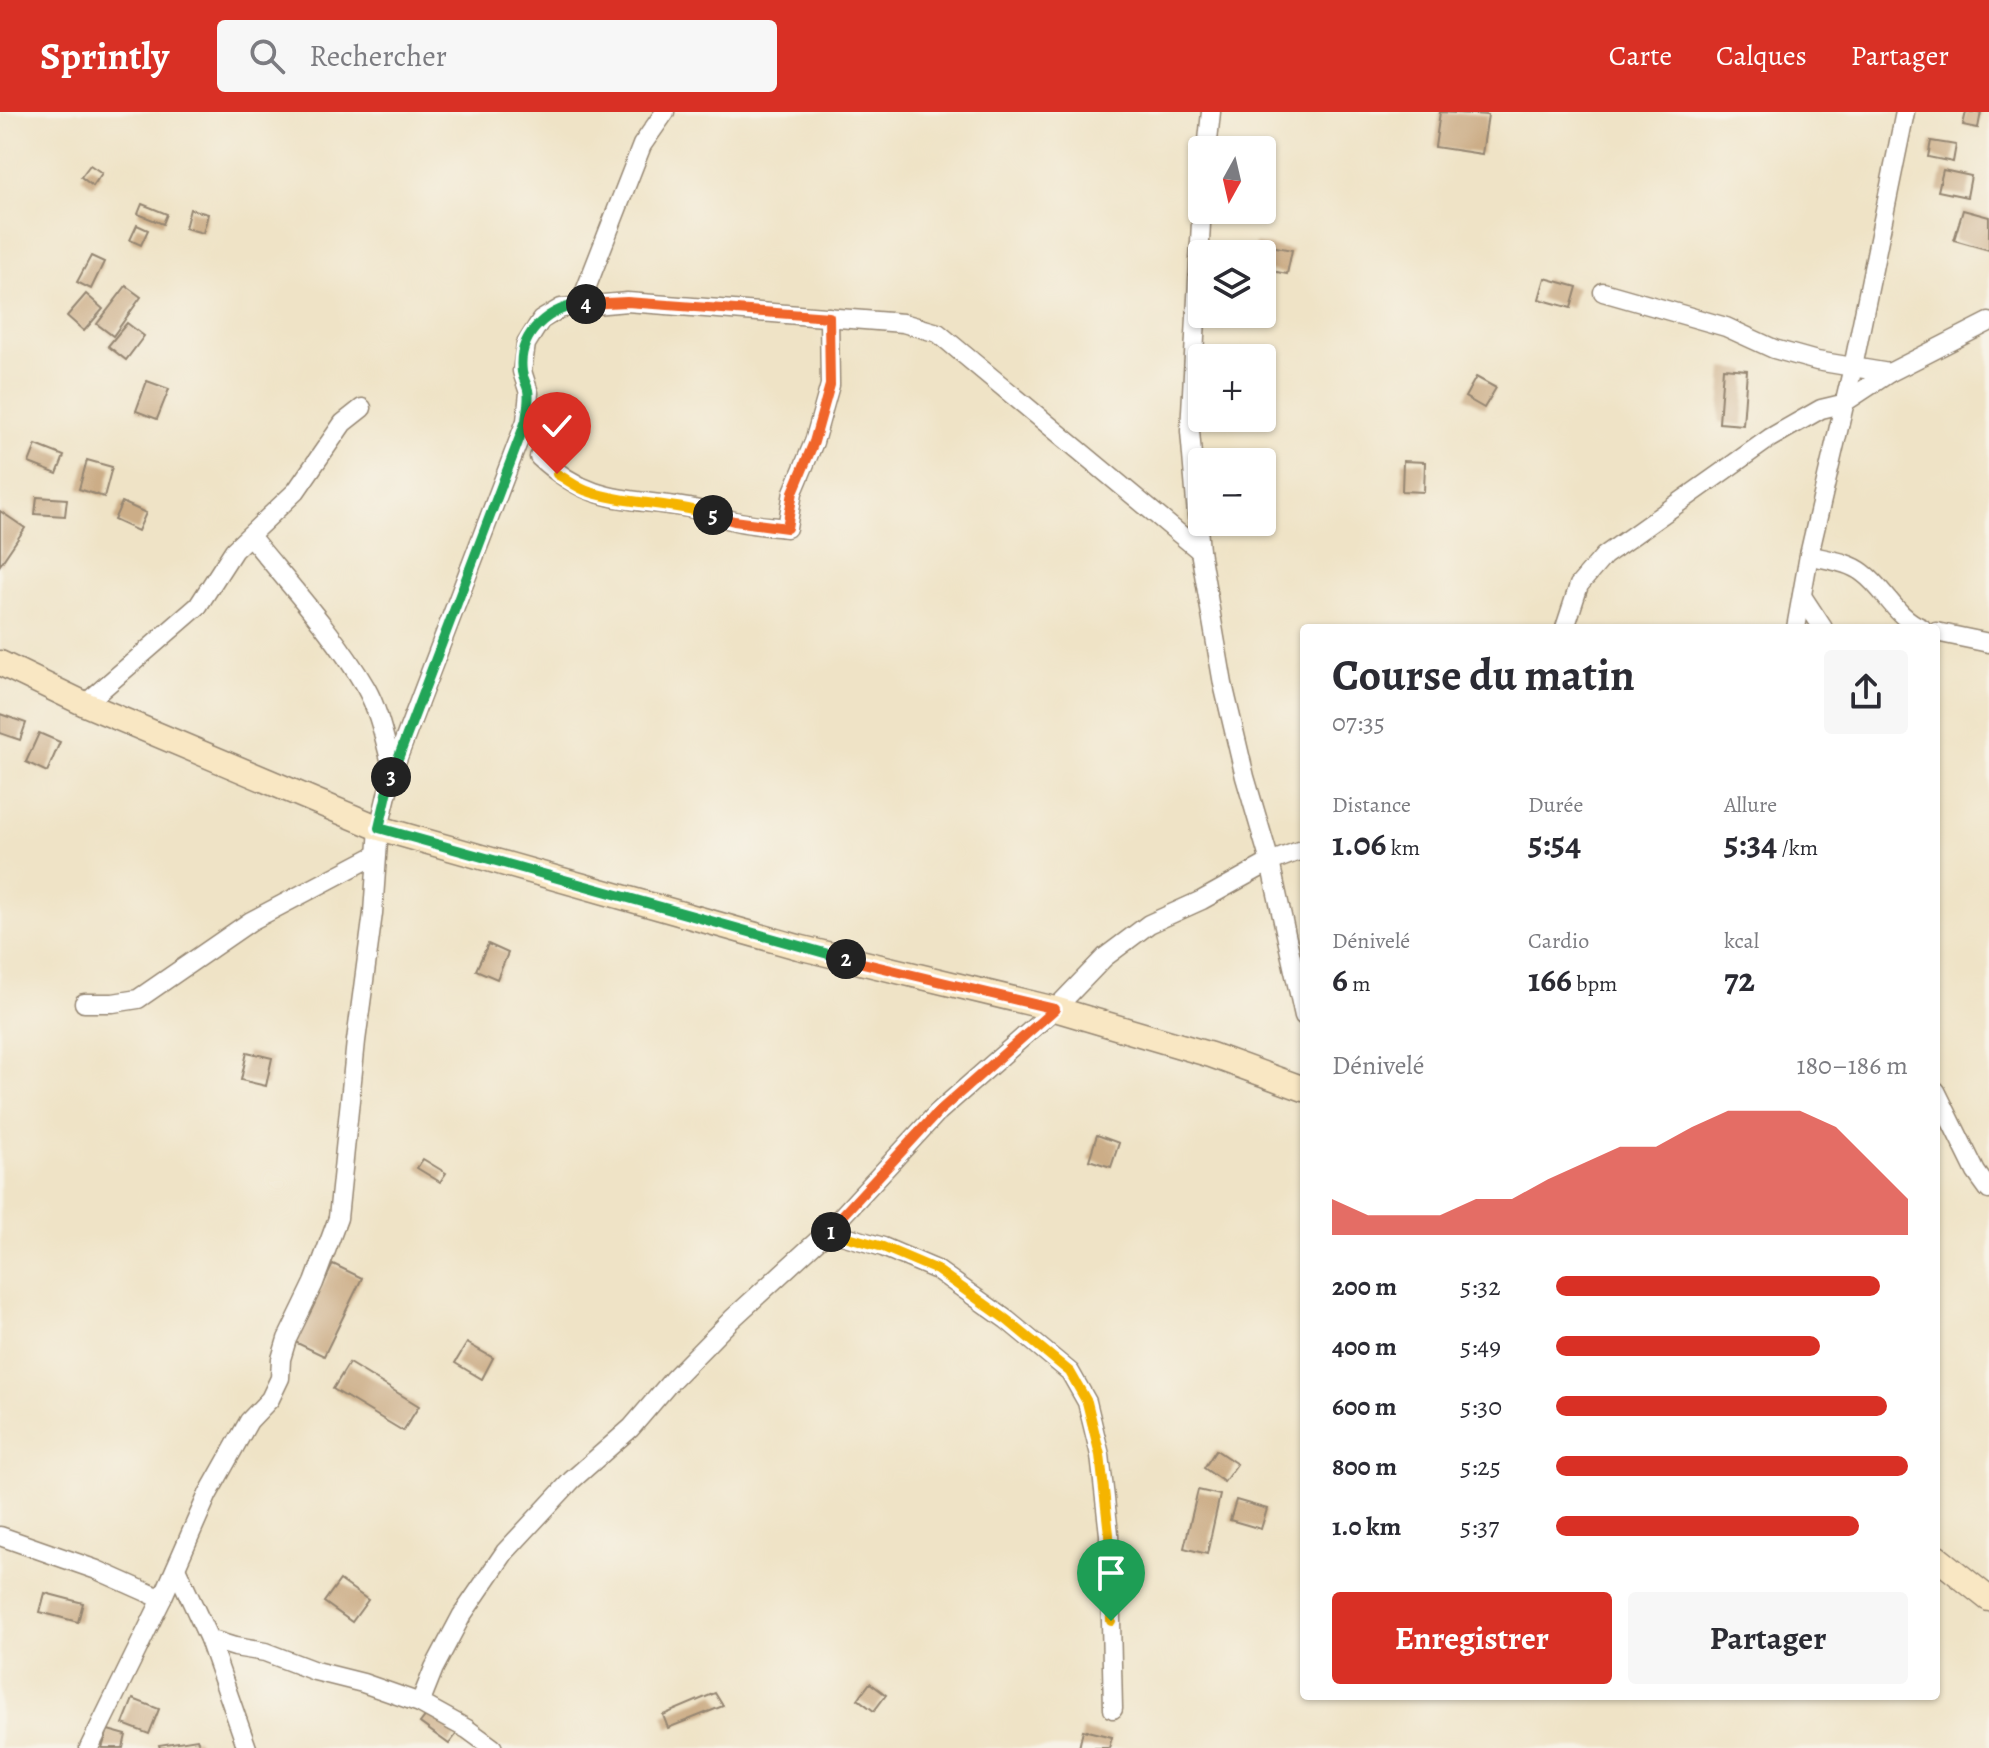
<!DOCTYPE html>
<html lang="fr">
<meta charset="utf-8">
<style>
:root{--surface:#fff;--page:#f7f7f7;--text:#2b2b33;--muted:#7c7c81;--accent:#d93025}
body{margin:0;font-family:Alegreya,serif;background:var(--page);color:var(--text);height:100vh;display:flex;flex-direction:column;font-size:30px;white-space:nowrap}
*{box-sizing:border-box;margin:0}
p{font-size:26px;color:var(--muted)}
.icon{flex:none;width:44px;height:44px;fill:none;stroke:currentColor;stroke-width:2;stroke-linecap:round;stroke-linejoin:round}
.map{position:relative;flex:1;overflow:hidden}
.panel{position:absolute;left:1300px;top:512px;width:640px;height:1076px;display:flex;flex-direction:column;background:var(--surface);border-radius:8px;box-shadow:0 2px 6px #0004}
.panel>*{flex:none}
.needle{width:52px;rotate:188deg}
.controls{position:absolute;left:1188px;top:24px;display:grid;gap:16px}
.controls a{display:grid;place-items:center;width:88px;height:88px;border-radius:8px;background:var(--surface);box-shadow:0 2px 6px #0004;font-size:40px}
.pin{position:absolute;display:grid;place-items:center;width:68px;height:68px;color:#fff;margin:-82px -34px;border-radius:50% 50% 50% 0;rotate:-45deg;box-shadow:0 0 8px #0007}
.pin .icon{rotate:45deg}
.km{position:absolute;width:40px;height:40px;margin:-20px;border-radius:50%;background:#222;color:#fff;font-size:22px;line-height:40px;text-align:center}
.round{display:grid;place-items:center;flex:none;width:84px;height:84px;border-radius:8px;background:var(--page)}
.overview{display:flex;align-items:center;justify-content:space-between;height:136px;padding:0 32px}
h1{font-size:44px;font-weight:700;line-height:60px}
.metrics{display:grid;grid-template-columns:repeat(3,1fr);gap:12px;height:136px;padding:8px 32px}
.metrics div{display:grid;align-content:center}
.metrics b{font-size:34px;font-weight:700}
.metrics small{font-size:22px;font-weight:400}
.metrics p{font-size:22px}
.chart{height:224px;padding:16px 32px}
.chart p{display:flex;justify-content:space-between}
.chart svg{width:100%;height:144px;margin-top:8px;fill:var(--accent);opacity:.7}
.button{display:flex;gap:16px;margin-top:auto;padding:16px 32px}
.button a{flex:1;height:92px;border-radius:8px;background:var(--accent);color:#fff;font-size:32px;font-weight:700;line-height:92px;text-align:center}
.button a+a{background:var(--page);color:var(--text)}
ul{padding:0 32px;list-style:none;font-size:26px}
li{display:grid;grid-template-columns:128px 96px 1fr;align-items:center;height:60px}
li i{height:20px;border-radius:10px;background:var(--accent)}
header{display:flex;align-items:center;gap:48px;box-sizing:border-box;height:112px;padding:0 40px;background:var(--accent);color:#fff}
header strong{font-size:38px}
nav{display:flex;gap:44px;margin-inline-start:auto;font-size:28px}
.search{width:560px;height:72px;background:var(--page);display:flex;align-items:center;gap:20px;box-sizing:border-box;padding:0 28px;border-radius:8px;color:var(--muted);font-size:30px}
.map>svg:first-child{display:block}
.building{fill:#ccad87}
.lines{fill:none;stroke-linecap:round;stroke-linejoin:round}
.street-casing{stroke:#958672;stroke-width:21}
.secondary-casing{stroke:#958672;stroke-width:27}
.street{stroke:#fff;stroke-width:18}
.secondary{stroke:#f9e7c3;stroke-width:24}
.split-1-casing{stroke:#fff;stroke-width:16}
.split-2-casing{stroke:#fff;stroke-width:16}
.split-3-casing{stroke:#fff;stroke-width:16}
.split-4-casing{stroke:#fff;stroke-width:16}
.split-5-casing{stroke:#fff;stroke-width:16}
.split-6-casing{stroke:#fff;stroke-width:16}
.split-1{stroke:#f5b400;stroke-width:10}
.split-2{stroke:#f0652b;stroke-width:10}
.split-3{stroke:#22a559;stroke-width:10}
.split-4{stroke:#22a559;stroke-width:10}
.split-5{stroke:#f0652b;stroke-width:10}
.split-6{stroke:#f5b400;stroke-width:10}
</style>
<header>
<strong>Sprintly</strong>
<div class="search"><svg class="icon" aria-label="search" viewBox="0 0 24 24"><circle cx="10" cy="10" r="6"/><path d="M15 15l6 6"/></svg>Rechercher</div>
<nav><a>Carte</a><a>Calques</a><a>Partager</a></nav>
</header>
<div class="map">
<svg width="1989" height="1636" viewBox="0 0 1989 1636">
<rect width="100%" height="100%" fill="#f7f3e8"/>
<filter id="ink" filterUnits="userSpaceOnUse"><feTurbulence type="fractalNoise" baseFrequency=".0125" numOctaves="2"/><feDisplacementMap in="SourceGraphic" scale="16" xChannelSelector="R" yChannelSelector="G"/><feConvolveMatrix kernelMatrix="1 2 1 2 8 2 1 2 1" color-interpolation-filters="sRGB"/></filter>
<filter id="wash" filterUnits="userSpaceOnUse"><feTurbulence type="fractalNoise" baseFrequency=".006" numOctaves="4" result="noise"/><feDisplacementMap in="SourceGraphic" scale="32" xChannelSelector="R" yChannelSelector="G"/><feGaussianBlur stdDeviation="1.8" result="paint"/><feColorMatrix in="noise" values="0 0 0 0 0 0 0 0 0 0 0 0 0 0 0 0 0 1.4 0 .05"/><feComposite in="paint" operator="in"/></filter>
<g filter="url(#wash)">
<rect width="100%" height="100%" fill="#efe3c6"/>
<g id="blocks">
<g class="building">
<path d="M1440,0L1488,3L1482,42L1435,35Z"/>
<path d="M1966,0H1981L1978,16L1963,13Z"/>
<path d="M1931,29L1956,33L1953,50L1928,45Z"/>
<path d="M90,53L102,61L93,74L81,65Z"/>
<path d="M1943,58L1971,64L1967,85L1938,79Z"/>
<path d="M142,92L167,102L163,112L138,102Z"/>
<path d="M190,97L208,102L203,121L185,116Z"/>
<path d="M1963,98L1989,105V138L1954,128Z"/>
<path d="M137,113L148,118L141,133L130,128Z"/>
<path d="M1255,131L1292,138L1287,162L1262,157V142H1253Z"/>
<path d="M91,144L104,150L91,177L77,170Z"/>
<path d="M1545,166L1577,175L1571,196L1539,187Z"/>
<path d="M126,174L141,185L113,224L97,212Z"/>
<path d="M86,182L103,197L84,219L67,204Z"/>
<path d="M127,211L144,224L126,248L108,234Z"/>
<path d="M1723,256L1747,258L1743,313L1719,311Z"/>
<path d="M1476,265L1496,276L1484,296L1465,285Z"/>
<path d="M147,269L169,277L157,307L136,299Z"/>
<path d="M36,333L64,344L57,362L29,351Z"/>
<path d="M87,348L112,355L104,385L79,377Z"/>
<path d="M1403,349L1425,350L1424,380L1402,379Z"/>
<path d="M37,385L67,387L65,404L35,402Z"/>
<path d="M122,390L146,401L138,419L114,408Z"/>
<path d="M0,399L25,416L0,453Z"/>
<path d="M0,602L26,611L20,628L0,621Z"/>
<path d="M39,621L60,630L47,660L26,650Z"/>
<path d="M488,832L508,841L497,867L476,858Z"/>
<path d="M247,940L272,946L266,974L241,968Z"/>
<path d="M1097,1023L1119,1031L1111,1055L1089,1048Z"/>
<path d="M423,1047L446,1061L440,1070L417,1056Z"/>
<path d="M333,1152L362,1166L324,1244L295,1230Z"/>
<path d="M467,1231L493,1246L482,1267L455,1251Z"/>
<path d="M349,1251L419,1294L403,1319L333,1277Z"/>
<path d="M1216,1338L1237,1352L1224,1370L1204,1356Z"/>
<path d="M1198,1378L1220,1383L1207,1442L1184,1436Z"/>
<path d="M1236,1388L1267,1397L1261,1417L1230,1408Z"/>
<path d="M340,1468L368,1488L352,1510L324,1490Z"/>
<path d="M45,1481L83,1491L78,1510L40,1500Z"/>
<path d="M870,1571L886,1583L874,1599L858,1587Z"/>
<path d="M715,1581L723,1594L668,1616L663,1603Z"/>
<path d="M133,1587L159,1597L149,1622L123,1612Z"/>
<path d="M430,1598L458,1620L449,1632L420,1611Z"/>
<path d="M108,1618L126,1623L123,1636H102Z"/>
<path d="M1083,1618L1112,1625L1109,1636H1079Z"/>
<path d="M197,1627L201,1636H160L159,1633Z"/>
</g>
</g>
</g>
<g filter="url(#ink)">
<use href="#blocks" fill-opacity="0" stroke="#958672" stroke-width="2"/>
<g class="lines">
<g class="street-casing">
<g id="street">
<path d="M1207,38L1211,0"/>
<path d="M1202,92L1190,319L1200,439L1223,572L1245,665L1270,750L1304,904"/>
<path d="M1603,180L1726,215L1774,237L1817,249L1889,261"/>
<path d="M580,192L642,33L665,0"/>
<path d="M539,345C591,393 625,385 689,396C703,398 717,405 731,408C749,413 769,414 787,416L793,380L814,330L830,273L829,205"/>
<path d="M250,424C288,471 336,524 366,576C380,601 385,631 393,658"/>
<path d="M1809,443C1826,448 1848,449 1863,461C1885,477 1895,505 1922,516"/>
<path d="M1802,484L1823,516"/>
<path d="M1565,516L1579,473L1604,444L1770,326L1821,297L1842,292L1889,261L1989,210"/>
<path d="M1796,516L1809,443L1853,255L1905,0"/>
<path d="M1936,520L1989,531"/>
<path d="M85,592L198,494L234,438L296,379L343,311L362,296"/>
<path d="M84,891H113L138,887L251,809L376,743"/>
<path d="M1936,979L1976,1060L1989,1078"/>
<path d="M828,1119L883,1135L937,1158L1007,1208L1070,1260L1087,1290L1100,1343L1109,1422L1113,1597"/>
<path d="M0,1424L97,1458L162,1487"/>
<path d="M176,1456L209,1527L247,1636"/>
<path d="M209,1527L235,1535L265,1540L315,1559L363,1571L420,1591L467,1617L493,1636"/>
<path d="M420,1591L434,1556L462,1503L505,1440L572,1368L631,1316L673,1267L732,1207L828,1119L937,1001L1055,897L1105,845L1149,812L1202,788L1270,750L1304,737"/>
<path d="M89,1636L162,1487L208,1382L249,1309L270,1287L280,1266L281,1247L287,1227L314,1171L338,1106L356,929L373,801L379,716L393,658L526,309L529,281L522,259L526,232L541,208L561,196L627,190L903,211L938,221L1200,439"/>
</g>
</g>
<g class="secondary-casing">
<g id="secondary">
<path d="M0,551L85,592L379,716L798,835L1055,897L1211,943L1304,977"/>
<path d="M1936,1445L1989,1487"/>
</g>
</g>
<use href="#street" class="street"/>
<use href="#secondary" class="secondary"/>
</g>
</g>
<g class="lines" filter="url(#ink)">
<g class="split-1-casing">
<path id="split-1" d="M831,1120L883,1135L937,1158L1007,1208L1070,1260L1087,1290L1100,1343L1109,1422L1111,1509"/>
</g>
<g class="split-2-casing">
<path id="split-2" d="M831,1120L828,1119L937,1001L1055,897L846,847"/>
</g>
<g class="split-3-casing">
<path id="split-3" d="M391,665L379,716L846,847"/>
</g>
<g class="split-4-casing">
<path id="split-4" d="M391,665L526,309C527,299 530,288 528,278C527,272 523,267 522,260C517,221 550,194 586,192"/>
</g>
<g class="split-5-casing">
<path id="split-5" d="M586,192L627,190L829,205L830,273L814,330L793,380L787,416L734,409L713,403"/>
</g>
<g class="split-6-casing">
<path id="split-6" d="M557,362C568,368 579,377 590,380C630,393 673,390 713,403"/>
</g>
<use href="#split-1" class="split-1"/>
<use href="#split-2" class="split-2"/>
<use href="#split-3" class="split-3"/>
<use href="#split-4" class="split-4"/>
<use href="#split-5" class="split-5"/>
<use href="#split-6" class="split-6"/>
</g>
</svg>
<div class="controls">
<a><svg class="needle" viewBox="-14 -14 28 28"><path d="M0-13l5 13h-10z" fill="#e53935"/><path d="M0 13l5-13h-10z" fill="#7c7c81"/></svg></a>
<a><svg class="icon" aria-label="layers" viewBox="0 0 24 24"><path d="M12 4l9 5-9 5-9-5zM3 14l9 5 9-5"/></svg></a>
<a>+</a>
<a>−</a>
</div>
<div class="pin" style="left:1111px;top:1509px;background:#1e9e55"><svg class="icon" aria-label="arrive" viewBox="0 0 24 24"><path d="M6 21V4h12l-3 4 3 4H6"/></svg></div>
<div class="pin" style="left:557px;top:362px;background:#d93025"><svg class="icon" aria-label="check" viewBox="0 0 24 24"><path d="M5 12l5 5 9-10"/></svg></div>
<b class="km" style="left:831px;top:1120px">1</b>
<b class="km" style="left:846px;top:847px">2</b>
<b class="km" style="left:391px;top:665px">3</b>
<b class="km" style="left:586px;top:192px">4</b>
<b class="km" style="left:713px;top:403px">5</b>
<section class="panel">
<div class="overview"><div><h1>Course du matin</h1><p>07:35</p></div><a class="round"><svg class="icon" aria-label="share" viewBox="0 0 24 24"><path d="M12 15V3M7 8l5-5 5 5M5 13v7h14v-7"/></svg></a></div>
<div class="metrics">
<div><p>Distance</p><b>1.06<small> km</small></b></div>
<div><p>Durée</p><b>5:54</b></div>
<div><p>Allure</p><b>5:34<small> /km</small></b></div>
</div>
<div class="metrics">
<div><p>Dénivelé</p><b>6<small> m</small></b></div>
<div><p>Cardio</p><b>166<small> bpm</small></b></div>
<div><p>kcal</p><b>72</b></div>
</div>
<div class="chart"><p><span>Dénivelé</span>180–186 m</p>
<svg viewBox="0 0 160 44" preserveAspectRatio="none"><path d="M0 44V33L10 38L20 38L30 38L40 33L50 33L60 27L70 22L80 17L90 17L100 11L110 6L120 6L130 6L140 11L150 22L160 33V44z"/></svg>
</div>
<ul>
<li><b>200 m</b>5:32<i style="width:92%"></i></li>
<li><b>400 m</b>5:49<i style="width:75%"></i></li>
<li><b>600 m</b>5:30<i style="width:94%"></i></li>
<li><b>800 m</b>5:25<i style="width:100%"></i></li>
<li><b>1.0 km</b>5:37<i style="width:86%"></i></li>
</ul>
<div class="button"><a>Enregistrer</a><a>Partager</a></div>
</section>
</div>
